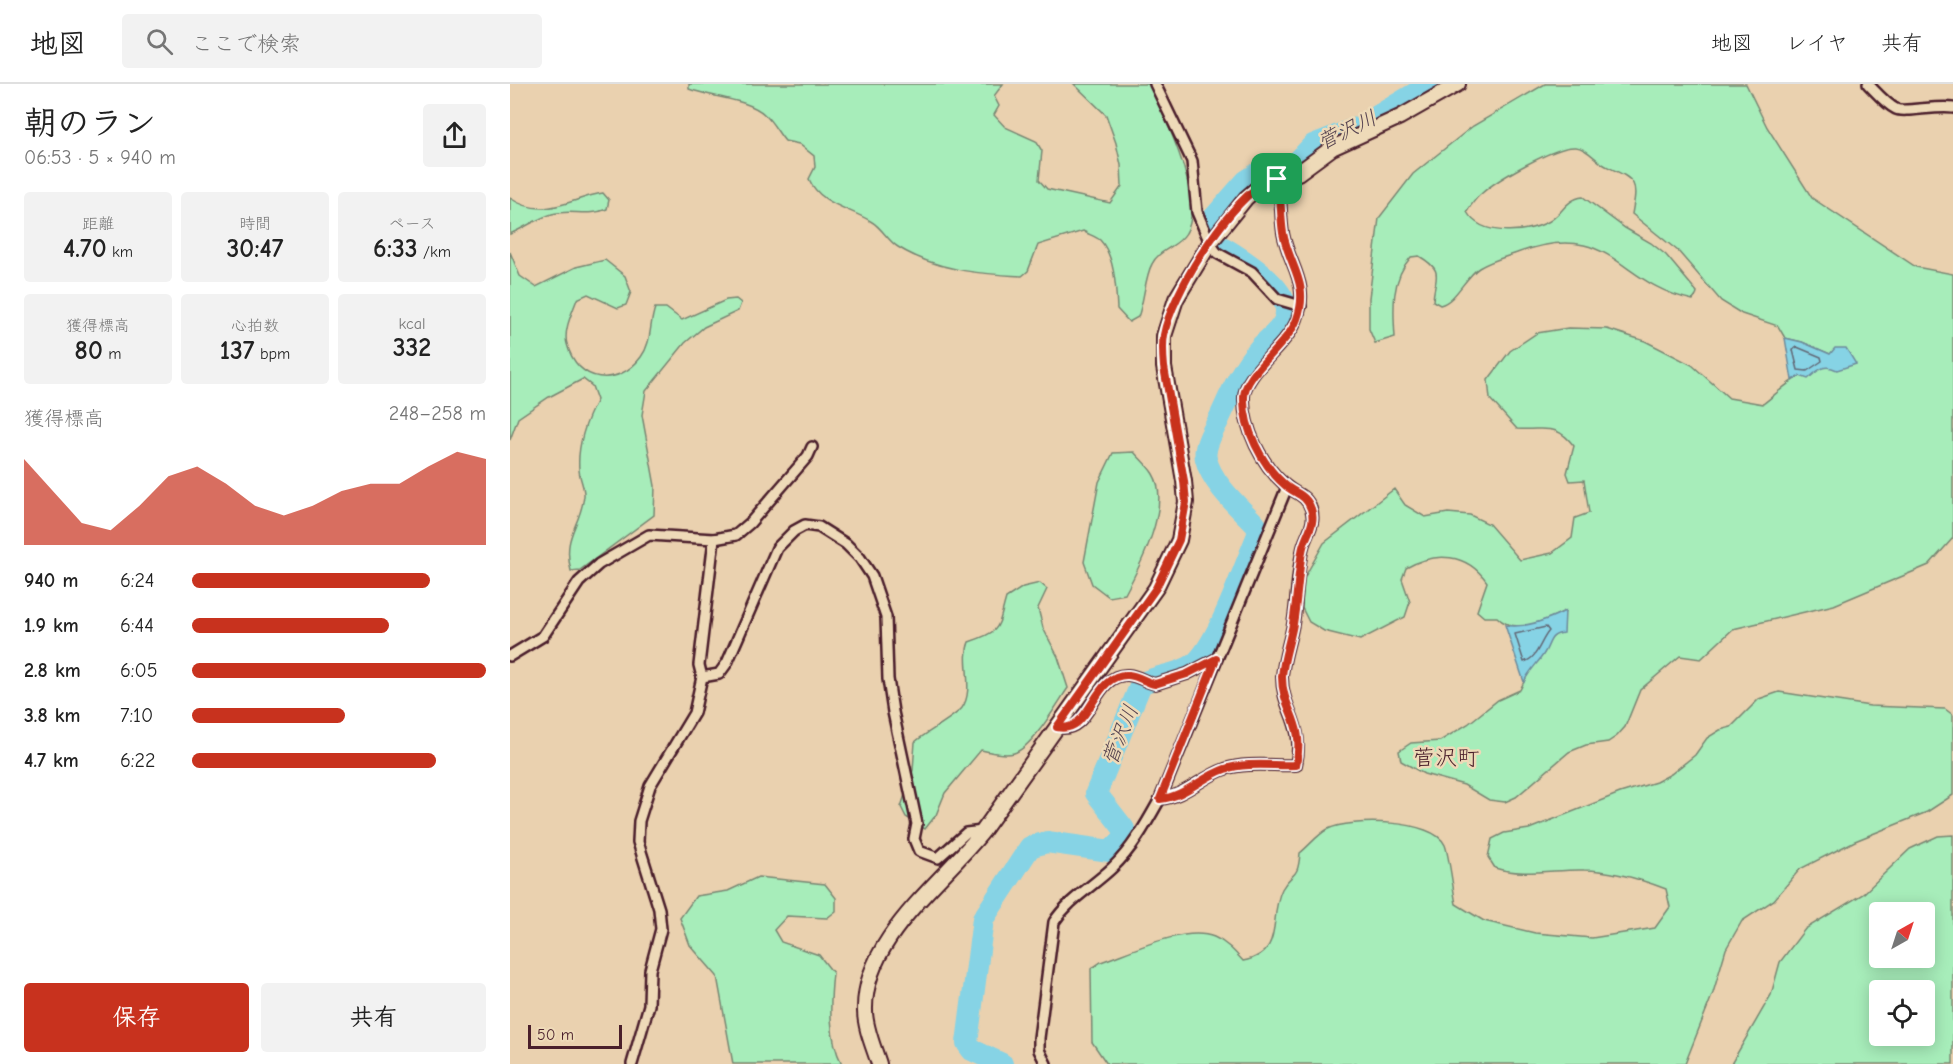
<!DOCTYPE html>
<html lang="ja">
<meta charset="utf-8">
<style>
:root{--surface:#fff;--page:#f2f2f2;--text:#222;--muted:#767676;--line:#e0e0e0;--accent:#c8321e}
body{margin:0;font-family:"Comic Neue","Klee One",sans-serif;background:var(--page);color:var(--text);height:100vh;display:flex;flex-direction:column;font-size:22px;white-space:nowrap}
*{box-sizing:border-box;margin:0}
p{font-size:20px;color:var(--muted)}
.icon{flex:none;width:33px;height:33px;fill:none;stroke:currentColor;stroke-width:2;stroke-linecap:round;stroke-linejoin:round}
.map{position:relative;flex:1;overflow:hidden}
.sheet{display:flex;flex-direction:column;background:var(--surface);width:510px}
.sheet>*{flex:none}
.needle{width:39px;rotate:39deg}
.tools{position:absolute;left:1359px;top:818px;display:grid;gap:12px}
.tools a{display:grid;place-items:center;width:66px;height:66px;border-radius:6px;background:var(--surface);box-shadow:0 3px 15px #0003;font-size:30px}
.scale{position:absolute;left:18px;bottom:15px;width:94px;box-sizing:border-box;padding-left:6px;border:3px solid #4a1f2b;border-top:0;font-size:16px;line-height:21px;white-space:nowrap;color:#4a1f2b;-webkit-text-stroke:4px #eedab8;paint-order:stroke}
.pin{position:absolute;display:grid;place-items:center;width:51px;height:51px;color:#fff;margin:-26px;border-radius:12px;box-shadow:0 3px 9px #0006}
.round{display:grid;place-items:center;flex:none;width:63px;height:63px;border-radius:6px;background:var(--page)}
.head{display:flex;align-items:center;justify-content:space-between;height:102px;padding:0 24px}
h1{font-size:33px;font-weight:700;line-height:45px}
.stats{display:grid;grid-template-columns:repeat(3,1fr);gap:9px;height:102px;padding:6px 24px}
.stats div{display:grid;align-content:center;border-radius:6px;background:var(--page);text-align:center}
.stats b{font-size:26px;font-weight:700}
.stats small{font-size:16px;font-weight:400}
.stats p{font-size:16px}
.chart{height:168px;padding:12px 24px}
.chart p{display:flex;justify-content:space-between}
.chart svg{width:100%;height:108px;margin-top:6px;fill:var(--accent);opacity:.7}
.primary-button{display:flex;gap:12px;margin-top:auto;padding:12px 24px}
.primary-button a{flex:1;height:69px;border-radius:6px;background:var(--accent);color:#fff;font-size:24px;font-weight:700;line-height:69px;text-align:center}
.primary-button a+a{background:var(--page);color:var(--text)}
ul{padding:0 24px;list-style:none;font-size:20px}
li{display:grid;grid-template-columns:96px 72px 1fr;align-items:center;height:45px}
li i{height:15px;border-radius:8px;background:var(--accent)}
header{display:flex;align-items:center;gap:36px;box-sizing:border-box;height:84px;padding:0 30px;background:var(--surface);border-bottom:2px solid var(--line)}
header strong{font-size:28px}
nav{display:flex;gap:33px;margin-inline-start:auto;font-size:21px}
.search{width:420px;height:54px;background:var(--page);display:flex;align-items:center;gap:15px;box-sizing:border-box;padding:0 21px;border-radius:6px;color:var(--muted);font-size:22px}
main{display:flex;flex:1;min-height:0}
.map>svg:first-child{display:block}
.green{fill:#a7edba;stroke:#788672;stroke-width:1.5;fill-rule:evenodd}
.water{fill:#86d3e5;stroke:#6e8b9b;stroke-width:1.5}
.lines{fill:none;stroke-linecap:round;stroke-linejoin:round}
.shore{stroke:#626775;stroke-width:1.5}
.river{stroke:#86d3e5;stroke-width:22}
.street-casing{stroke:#4a1f2b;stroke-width:14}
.secondary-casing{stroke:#4a1f2b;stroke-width:18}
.street{stroke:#eedab8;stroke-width:9}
.secondary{stroke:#eedab8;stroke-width:14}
.route-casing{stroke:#fff;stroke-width:12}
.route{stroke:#c8321e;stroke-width:8}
.labels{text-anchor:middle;stroke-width:5;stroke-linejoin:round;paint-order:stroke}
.water-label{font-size:21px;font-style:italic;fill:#564350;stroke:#eedab8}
.quarter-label{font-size:22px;fill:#4a1f2b;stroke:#eedab8}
</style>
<header>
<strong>地図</strong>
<div class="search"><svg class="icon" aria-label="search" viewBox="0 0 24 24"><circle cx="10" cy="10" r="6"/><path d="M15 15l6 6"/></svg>ここで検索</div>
<nav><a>地図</a><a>レイヤ</a><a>共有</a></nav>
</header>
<main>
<section class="sheet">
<div class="head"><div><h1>朝のラン</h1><p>06:53 · 5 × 940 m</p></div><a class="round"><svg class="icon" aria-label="share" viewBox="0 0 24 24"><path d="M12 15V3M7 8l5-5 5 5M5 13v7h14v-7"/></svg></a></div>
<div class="stats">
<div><p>距離</p><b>4.70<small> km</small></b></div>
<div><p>時間</p><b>30:47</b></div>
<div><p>ペース</p><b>6:33<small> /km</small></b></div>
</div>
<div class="stats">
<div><p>獲得標高</p><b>80<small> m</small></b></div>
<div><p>心拍数</p><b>137<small> bpm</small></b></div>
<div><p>kcal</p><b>332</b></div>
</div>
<div class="chart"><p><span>獲得標高</span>248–258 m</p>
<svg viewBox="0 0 160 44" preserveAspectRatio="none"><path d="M0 44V9L10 22L20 35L30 38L40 28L50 16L60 12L70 19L80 28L90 32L100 28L110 22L120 19L130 19L140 12L150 6L160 9V44z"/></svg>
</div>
<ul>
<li><b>940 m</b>6:24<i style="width:81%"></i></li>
<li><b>1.9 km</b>6:44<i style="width:67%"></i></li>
<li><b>2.8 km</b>6:05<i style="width:100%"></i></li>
<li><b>3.8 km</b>7:10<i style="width:52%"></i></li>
<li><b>4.7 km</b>6:22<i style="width:83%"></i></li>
</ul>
<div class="primary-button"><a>保存</a><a>共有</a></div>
</section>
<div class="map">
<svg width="1443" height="980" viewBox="0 0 1443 980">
<rect width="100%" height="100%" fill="#ead1af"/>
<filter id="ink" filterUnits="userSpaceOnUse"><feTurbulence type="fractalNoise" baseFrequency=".0167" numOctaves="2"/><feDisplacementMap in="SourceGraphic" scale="12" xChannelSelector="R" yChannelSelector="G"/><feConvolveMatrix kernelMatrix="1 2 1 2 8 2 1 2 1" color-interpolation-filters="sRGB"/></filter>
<g filter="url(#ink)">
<g class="green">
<path d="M179,0H493L484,12L489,22L484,31L495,43L526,57L532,67L529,96L537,105L600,119L612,102L611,81L606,59L596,31L564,0H640C654,32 696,116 676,149C668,163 649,165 642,180C635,192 634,218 628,233L619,238L607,225C606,205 605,172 590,156C586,153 578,150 573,147L528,161L518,187L512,192C469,190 425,186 388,163C378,157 372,144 362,138C340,124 310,121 299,95L305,83L304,72L289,60L275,57C268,49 263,38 255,31C239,15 200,13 179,5Z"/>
<path d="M1035,0H1236L1257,43L1302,114L1406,183L1443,190V454L1419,481L1324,521L1223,545L1191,575L1170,572L1130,606L1115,643L1107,652L1098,658L1076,661L1059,668L1006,713L995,718L979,716L954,701L914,690L891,677L889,667L901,659L930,657L958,640L988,616L1010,606L1021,583L1034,569L1037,558L1046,550L1055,527C1035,537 1005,552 987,533H974L967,527L977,498C957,469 926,467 896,484L892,495L900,518L895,533L850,556L814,547L799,538L792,524L793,496L814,459L884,405L895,421L915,433L938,429L960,431L979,440L1010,476L1042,469L1062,454L1065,434L1079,429L1074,396L1060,397L1057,389L1064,362C1046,338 1034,347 1007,345L980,315L978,296L1000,267L1027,249L1058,244L1097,245L1135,257L1182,281L1219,314L1253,320C1265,311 1278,298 1290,292L1298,294L1309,284L1320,282V270L1292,258L1275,254L1268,242L1232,230L1211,217L1168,167L1122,130C1128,97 1127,97 1096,82C1086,77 1077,64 1066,63C1046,61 986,96 971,110C965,115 961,121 957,128C971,153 1014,149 1036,139C1052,132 1055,115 1073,113L1115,144L1141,159L1156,171L1187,208L1186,212L1183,216C1106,200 1102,134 1007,169C995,173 980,177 969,184C955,193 946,217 930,221L923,217C924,193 936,188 909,172L901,173C881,195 883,225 885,253L865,259L859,245V214L869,134L903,90L963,42Z"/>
<path d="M93,109L99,116L97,125C78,133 61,125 42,130C28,134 14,144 0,150V114C34,137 60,114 93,109Z"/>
<path d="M0,168L10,192L26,203L66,183L95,176L115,192L121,208L116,221L108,224L78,210L67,215C63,227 53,246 57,260C67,299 108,304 131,273C142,258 139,241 145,224H156L172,236L216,216L226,215L231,219L228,227L194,243L175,259L136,307L132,331L145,402L144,431L70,486L61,487C52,451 70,444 74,412C75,404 69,394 69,385C67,362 76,336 87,316L82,302L73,295L39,313L8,334L0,356Z"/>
<path d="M624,368C630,375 638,382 643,390C662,421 630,482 615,510L599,513L582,500L574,478L589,398L603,369Z"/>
<path d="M530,499L537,505L528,524L533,544L548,573L558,604C547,620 522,664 504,669C493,672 481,668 471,666L435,709L426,731L415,745L396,733L391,723L403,686L405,658C415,649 445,633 452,624C465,606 451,577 459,558C492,547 487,545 496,514L513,503Z"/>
<path d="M1269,608L1360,622L1435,625L1443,631V711L1417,728L1345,757L1290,785L1264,816L1232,837L1216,865L1203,909L1175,980H597L582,958L581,885L591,878C620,868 675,841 704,853C716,858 724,867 733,877C776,868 758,833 772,805C782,787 788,797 790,769C799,762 808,750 818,745C840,734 924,735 935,761C939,771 943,805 946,820L974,837L1025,849L1082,854L1145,844L1160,823L1156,805C1130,795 1102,786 1074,786C1046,785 1012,793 985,784L978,773L982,755L994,749L1019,745L1110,709L1146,698L1161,690L1185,671L1197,654L1210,646L1221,643L1249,615Z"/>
<path d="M1443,751V980H1221L1261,911L1270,878L1295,845L1353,810L1400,765L1428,752ZM1370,828H1414V873H1370ZM1370,906H1414V951H1370Z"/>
<path d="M248,793L315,800L326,814V827L317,834L277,832L264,846L271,858L309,871L323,889C320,918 318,954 332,980H223L207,892L180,861L170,834L186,812L218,807Z"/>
</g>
<g class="water">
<path d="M1275,254L1292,258L1320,270L1325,264H1336L1346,280L1327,286C1314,279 1308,286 1298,295L1290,292L1282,296Z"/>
<path d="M1055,527L1054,549C1038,550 1041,560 1033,571C1027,580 1019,587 1014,598L995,541C1015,545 1037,536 1055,527Z"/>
</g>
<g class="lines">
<g class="shore">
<path d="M1287,263L1311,273L1312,277L1297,287L1288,286L1283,266Z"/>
<path d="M1036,543L1039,547C1030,557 1028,574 1014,578L1005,550Z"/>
</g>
<g class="river">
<path d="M788,77L803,61L849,43L921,0"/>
<path d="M700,138L736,97L756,84"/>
<path d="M492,980L462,966L457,959L473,835L520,763L537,758L600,767L614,756V745L586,709L631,600C647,591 666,592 683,581C707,564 734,483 747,453L749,446L745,440C729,423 702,400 696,375C693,363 703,347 708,337C720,312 730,286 748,266C756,256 767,250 773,239C790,210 734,176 714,164"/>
</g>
<g class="street-casing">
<g id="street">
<path d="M645,0L682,77L687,128L700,159L707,169L742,188L767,215L791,222"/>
<path d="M1358,0C1366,8 1376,20 1386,25C1394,29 1428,21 1443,24"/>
<path d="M0,572L33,552L69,498L89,480L139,451L204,455L226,451L240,439L298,372L302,363"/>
<path d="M192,593L209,590L217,579L267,464L284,447L295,441L309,443L336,460L350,474L362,492L376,533L378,595L383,628L407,740L404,755L409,767L428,774L456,749L473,747"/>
<path d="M547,643C582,652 582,589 618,591C629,592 635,598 645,600L677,590L706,575"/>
<path d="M650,715C674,713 692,693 715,685C737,678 763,682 786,681C795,638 772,627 772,593C773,576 780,557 783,540C787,516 787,491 792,468C794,452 807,441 801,425C796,410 785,410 775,401C752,381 733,344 734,313C734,289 778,261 787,235C800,199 779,182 773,149C770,130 772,113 767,95"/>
<path d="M122,980L139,921L140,886L151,845L149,825L128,758L129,737L140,702L184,629L192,593L189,581L204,455"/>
<path d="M536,980L529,966V954L544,838C559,815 582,803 602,784C623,764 636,740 650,715L777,403"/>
</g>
</g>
<g class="secondary-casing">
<path id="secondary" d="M369,980C364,964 355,944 355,927C353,855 431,800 473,747L646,504L669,456L676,418L674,397L654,283V252L666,215L700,159L736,114L750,102L788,89L822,64L890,33L948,0"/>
</g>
<use href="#street" class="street"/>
<use href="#secondary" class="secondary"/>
</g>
</g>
<g class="lines" filter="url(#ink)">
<g class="route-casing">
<path id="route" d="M767,95C772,113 770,130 773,149C779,182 800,199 787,235C778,261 734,289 734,313C733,344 752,381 775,401C785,410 796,410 801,425C807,441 794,452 792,468C788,491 787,516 783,540C780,557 773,576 772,593C772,627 796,638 786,681C763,682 737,678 715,685C692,693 674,713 650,715L706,575L677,590L645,600C635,598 629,592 618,591C582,589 582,651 547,643L646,504L669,456L676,418L674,397L654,283C653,272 652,261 654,251C661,211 716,123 750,102C755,99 762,97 767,95Z"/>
</g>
<use href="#route" class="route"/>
</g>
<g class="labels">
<g class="water-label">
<text transform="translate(837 46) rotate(-26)" y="7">菅沢川</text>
<text transform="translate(610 651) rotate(-68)" y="7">菅沢川</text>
</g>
<g class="quarter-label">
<text x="936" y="681">菅沢町</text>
</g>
</g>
</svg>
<div class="tools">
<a><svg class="needle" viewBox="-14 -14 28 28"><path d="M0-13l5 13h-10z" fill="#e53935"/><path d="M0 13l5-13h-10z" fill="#767676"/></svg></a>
<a><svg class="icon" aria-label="locate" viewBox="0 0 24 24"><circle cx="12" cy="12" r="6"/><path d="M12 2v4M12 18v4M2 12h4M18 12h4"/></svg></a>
</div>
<div class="scale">50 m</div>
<div class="pin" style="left:767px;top:95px;background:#1e9e55"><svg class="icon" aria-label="arrive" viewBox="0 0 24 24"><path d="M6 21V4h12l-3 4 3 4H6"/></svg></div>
</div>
</main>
